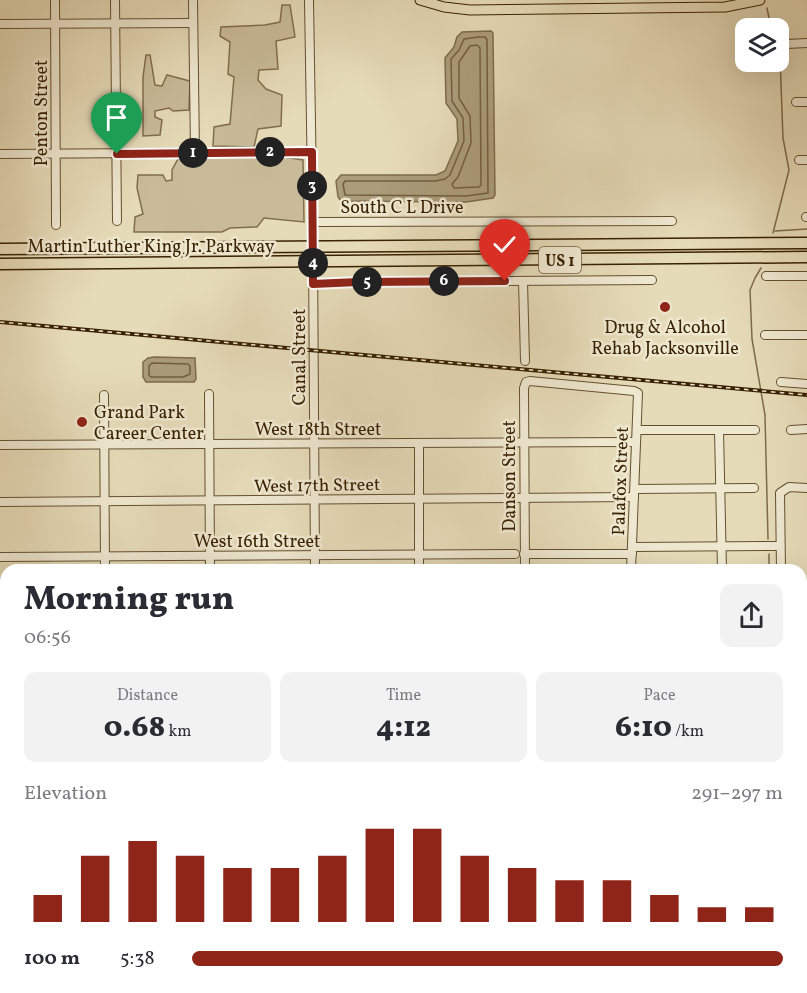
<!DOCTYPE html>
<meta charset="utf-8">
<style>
:root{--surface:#fff;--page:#f2f2f3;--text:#2b2b33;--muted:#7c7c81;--accent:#8f2418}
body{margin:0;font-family:Vollkorn,serif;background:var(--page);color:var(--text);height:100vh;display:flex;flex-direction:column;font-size:22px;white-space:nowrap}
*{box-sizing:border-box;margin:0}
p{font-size:20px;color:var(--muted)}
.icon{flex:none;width:33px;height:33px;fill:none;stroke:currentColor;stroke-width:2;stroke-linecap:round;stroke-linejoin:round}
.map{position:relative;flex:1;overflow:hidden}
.panel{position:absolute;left:0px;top:564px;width:807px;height:429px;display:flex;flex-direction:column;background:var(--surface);border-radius:18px 18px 0 0;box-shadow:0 6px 24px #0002}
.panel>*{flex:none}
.tools{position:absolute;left:735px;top:18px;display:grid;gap:12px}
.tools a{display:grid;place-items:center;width:54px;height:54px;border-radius:12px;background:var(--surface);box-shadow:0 6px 24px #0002;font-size:30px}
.pin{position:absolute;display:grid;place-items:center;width:51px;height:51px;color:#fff;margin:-62px -26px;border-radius:50% 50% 50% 0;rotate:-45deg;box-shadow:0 0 6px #0007}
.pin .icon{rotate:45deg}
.km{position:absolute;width:30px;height:30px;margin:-15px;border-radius:50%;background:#222;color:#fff;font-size:16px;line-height:30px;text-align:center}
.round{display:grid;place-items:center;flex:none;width:63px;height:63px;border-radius:12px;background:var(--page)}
.summary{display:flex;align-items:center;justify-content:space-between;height:102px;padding:0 24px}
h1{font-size:33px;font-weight:800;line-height:45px}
.figures{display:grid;grid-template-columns:repeat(3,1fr);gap:9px;height:102px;padding:6px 24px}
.figures div{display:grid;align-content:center;border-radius:12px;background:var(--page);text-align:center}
.figures b{font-size:30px;font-weight:800}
.figures small{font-size:16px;font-weight:400}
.figures p{font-size:16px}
.chart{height:168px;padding:12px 24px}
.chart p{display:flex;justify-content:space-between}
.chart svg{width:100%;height:108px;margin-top:6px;stroke:var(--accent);stroke-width:6}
ul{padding:0 24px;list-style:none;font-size:20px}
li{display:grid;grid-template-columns:96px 72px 1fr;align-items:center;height:45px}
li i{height:15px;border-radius:8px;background:var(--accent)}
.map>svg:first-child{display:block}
.green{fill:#c9bb99;stroke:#816e4d;stroke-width:1.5}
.water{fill:#ab9c7a;stroke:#7d6b4a;stroke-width:1.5}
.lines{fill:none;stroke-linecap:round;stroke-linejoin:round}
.shore{stroke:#725e3e;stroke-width:1.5}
.stream{stroke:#7d6b4a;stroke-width:1.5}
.minor-casing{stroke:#64502f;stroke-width:10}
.major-casing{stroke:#392101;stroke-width:11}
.highway-casing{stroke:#392101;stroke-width:13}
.minor{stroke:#efe8d1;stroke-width:8}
.major{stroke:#e6dbb8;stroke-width:9}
.highway{stroke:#e6dbb8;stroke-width:10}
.rail-casing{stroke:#392101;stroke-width:4}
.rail{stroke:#efe8d1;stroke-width:1.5;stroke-dasharray:4.5;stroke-linecap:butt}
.route-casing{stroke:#fff;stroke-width:12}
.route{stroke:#8f2418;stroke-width:8}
.poi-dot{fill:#8f2418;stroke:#efe8d1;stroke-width:2}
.labels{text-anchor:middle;stroke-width:5;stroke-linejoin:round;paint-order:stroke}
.shield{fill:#efe8d1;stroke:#705d3f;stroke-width:1.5}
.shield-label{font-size:16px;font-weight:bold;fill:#392101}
.street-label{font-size:18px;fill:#392101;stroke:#efe8d1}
.poi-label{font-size:18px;fill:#392101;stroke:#efe8d1}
</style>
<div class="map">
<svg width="807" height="993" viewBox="0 0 807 993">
<rect width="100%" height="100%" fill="#e6dbb8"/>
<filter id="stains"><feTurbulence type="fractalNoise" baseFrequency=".00333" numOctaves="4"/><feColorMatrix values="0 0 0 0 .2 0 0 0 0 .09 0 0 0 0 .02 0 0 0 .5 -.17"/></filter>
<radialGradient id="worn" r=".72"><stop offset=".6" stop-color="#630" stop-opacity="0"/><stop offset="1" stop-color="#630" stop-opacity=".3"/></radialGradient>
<g class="green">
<path d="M282,5H290L295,37L276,41L278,69L259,70L258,80L266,89L282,95L281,126L258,129L254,147L213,146L214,127L230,124L234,77L228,74L230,42L220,36L221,27L265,25L280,22Z"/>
<path d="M146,55H150L155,85L162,86L167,75L190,81L189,110L173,111L169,108L155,111V117L162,120L160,135L143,136V77Z"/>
<path d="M278,156L303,160L304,222L264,218L257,227L230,228L222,232H134L135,217L143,214L137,188L138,175H163L166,181L172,180V170L179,157Z"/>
</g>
<g class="water">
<path d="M491,31L493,33L495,195L493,198L466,202L341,201L338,197L336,181L341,175H436L445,171L458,141L457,119L446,103L445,58L454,47L457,37L462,32Z"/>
<path d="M154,357L195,358L196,379L194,382H146L143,377V362L148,358Z"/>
</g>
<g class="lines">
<g class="shore">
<path d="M478,37H485L487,40L488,193L466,196L345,195L343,184L345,181H436L445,179L450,175L464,141L463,118L452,101L451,59L459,50L464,39Z"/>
<path d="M477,45L480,48L481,185L479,187L454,188L452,184L458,177L471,143L470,116L459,98V62L470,46Z"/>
<path d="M152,363L188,364L190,366V374L183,377H151L149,375V366Z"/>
</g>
<g class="stream">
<path d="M767,8L771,28"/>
<path d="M775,231L807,229"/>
<path d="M773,233L789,170L783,138L780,57L778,52"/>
<path d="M761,268L755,278L750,290L752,339L765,415L768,539"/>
<path d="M769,554V570"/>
<path d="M773,993L774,987"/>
</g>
<g class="minor-casing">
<g id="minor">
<path d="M55,0L56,225"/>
<path d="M115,0L117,221"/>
<path d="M193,0L195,153"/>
<path d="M309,0L313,247L315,570"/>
<path d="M0,24L193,23"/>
<path d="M786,44L807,43"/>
<path d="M796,102H807"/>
<path d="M0,154L312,152"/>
<path d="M799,160H807"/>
<path d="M806,217H807"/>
<path d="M313,222L672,221"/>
<path d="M766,276H807"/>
<path d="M523,281L525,361"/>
<path d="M313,284L358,282L652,280"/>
<path d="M765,335H807"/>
<path d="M781,382L807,384"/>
<path d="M209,394L210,570"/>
<path d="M104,395L105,570"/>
<path d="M637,430H755"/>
<path d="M719,430L722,570"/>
<path d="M791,430L807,429"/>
<path d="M419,443V570"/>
<path d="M0,445L635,442"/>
<path d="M635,489L754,488"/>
<path d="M0,502L634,497"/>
<path d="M633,547L780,546"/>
<path d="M524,554H632"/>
<path d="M0,557L515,554"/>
<path d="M525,570L524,388L526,382L530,381L634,391L638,393L631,570"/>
<path d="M781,570L780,493L789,487L807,488"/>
<path d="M801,604H807"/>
<path d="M0,614H6"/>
<path d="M801,663H807"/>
<path d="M0,700L6,697"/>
<path d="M801,723H807"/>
<path d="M0,726H6"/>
<path d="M801,784H807"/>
<path d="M0,832V862"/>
<path d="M801,845H807"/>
<path d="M0,893H6"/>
<path d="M0,903V989"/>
<path d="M801,905H807"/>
<path d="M801,966H807"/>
<path d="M212,987V993"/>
<path d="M316,987L317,993"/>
<path d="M421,993V987"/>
<path d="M532,993V987"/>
<path d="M623,993V987"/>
<path d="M723,993V987"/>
</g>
</g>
<g class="major-casing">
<g id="major">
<path d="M420,0L444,7L470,10L725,7L760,0"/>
<path d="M0,760L6,763"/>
<path d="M506,987L520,993"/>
</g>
</g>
<g class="highway-casing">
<g id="highway">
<path d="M0,249L807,243"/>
<path d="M0,264L807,257"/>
</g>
</g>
<use href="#minor" class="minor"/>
<use href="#major" class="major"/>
<use href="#highway" class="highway"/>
<g class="rail-casing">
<path id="rail" d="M0,322L807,395"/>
</g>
<use href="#rail" class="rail"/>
</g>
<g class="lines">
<g class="route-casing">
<path id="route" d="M117,154L312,152L313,284L358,282L505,281"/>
</g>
<use href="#route" class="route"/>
</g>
<g class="poi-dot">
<circle cx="665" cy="307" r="6"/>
<circle cx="82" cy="422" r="6"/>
</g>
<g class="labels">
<rect class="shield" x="539" y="247" width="42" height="26" rx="4.5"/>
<g class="shield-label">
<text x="560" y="266">US 1</text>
</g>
<g class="street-label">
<text transform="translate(41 113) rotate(-90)" y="6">Penton Street</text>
<text x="402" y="213">South C L Drive</text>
<text x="151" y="252">Martin Luther King Jr. Parkway</text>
<text transform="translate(299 357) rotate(-90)" y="6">Canal Street</text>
<text x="318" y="435">West 18th Street</text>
<text transform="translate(509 476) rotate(-90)" y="6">Danson Street</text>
<text transform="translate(620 481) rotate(-88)" y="6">Palafox Street</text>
<text transform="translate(317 485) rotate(-1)" y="6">West 17th Street</text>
<text x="257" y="547">West 16th Street</text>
</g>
<g class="poi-label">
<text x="665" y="333">Drug &amp; Alcohol<tspan x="665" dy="21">Rehab Jacksonville</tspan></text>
<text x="94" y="418" text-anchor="start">Grand Park<tspan x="94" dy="21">Career Center</tspan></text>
</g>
</g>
<rect width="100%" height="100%" filter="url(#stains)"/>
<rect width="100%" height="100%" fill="url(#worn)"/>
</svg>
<div class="tools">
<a><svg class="icon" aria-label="layers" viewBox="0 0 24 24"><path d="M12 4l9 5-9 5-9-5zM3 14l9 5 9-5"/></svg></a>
</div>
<div class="pin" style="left:117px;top:154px;background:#1e9e55"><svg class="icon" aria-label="arrive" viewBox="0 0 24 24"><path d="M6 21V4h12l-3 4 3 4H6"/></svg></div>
<div class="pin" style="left:505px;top:281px;background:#d93025"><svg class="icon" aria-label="check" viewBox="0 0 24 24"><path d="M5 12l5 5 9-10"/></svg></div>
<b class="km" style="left:193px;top:153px">1</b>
<b class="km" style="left:270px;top:152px">2</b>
<b class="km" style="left:312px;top:186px">3</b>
<b class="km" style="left:313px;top:263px">4</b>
<b class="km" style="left:367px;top:282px">5</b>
<b class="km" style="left:444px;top:281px">6</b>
<section class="panel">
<div class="summary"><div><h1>Morning run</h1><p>06:56</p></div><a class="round"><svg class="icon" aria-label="share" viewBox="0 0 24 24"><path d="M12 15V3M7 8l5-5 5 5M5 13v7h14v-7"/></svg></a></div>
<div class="figures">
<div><p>Distance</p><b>0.68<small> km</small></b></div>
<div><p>Time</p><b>4:12</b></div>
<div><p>Pace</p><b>6:10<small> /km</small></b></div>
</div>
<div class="chart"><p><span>Elevation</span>291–297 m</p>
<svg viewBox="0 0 160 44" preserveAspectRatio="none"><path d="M5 44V33M15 44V17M25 44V11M35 44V17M45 44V22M55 44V22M65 44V17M75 44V6M85 44V6M95 44V17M105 44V22M115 44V27M125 44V27M135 44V33M145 44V38M155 44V38"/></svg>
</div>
<ul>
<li><b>100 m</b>5:38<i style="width:100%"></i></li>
</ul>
</section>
</div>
